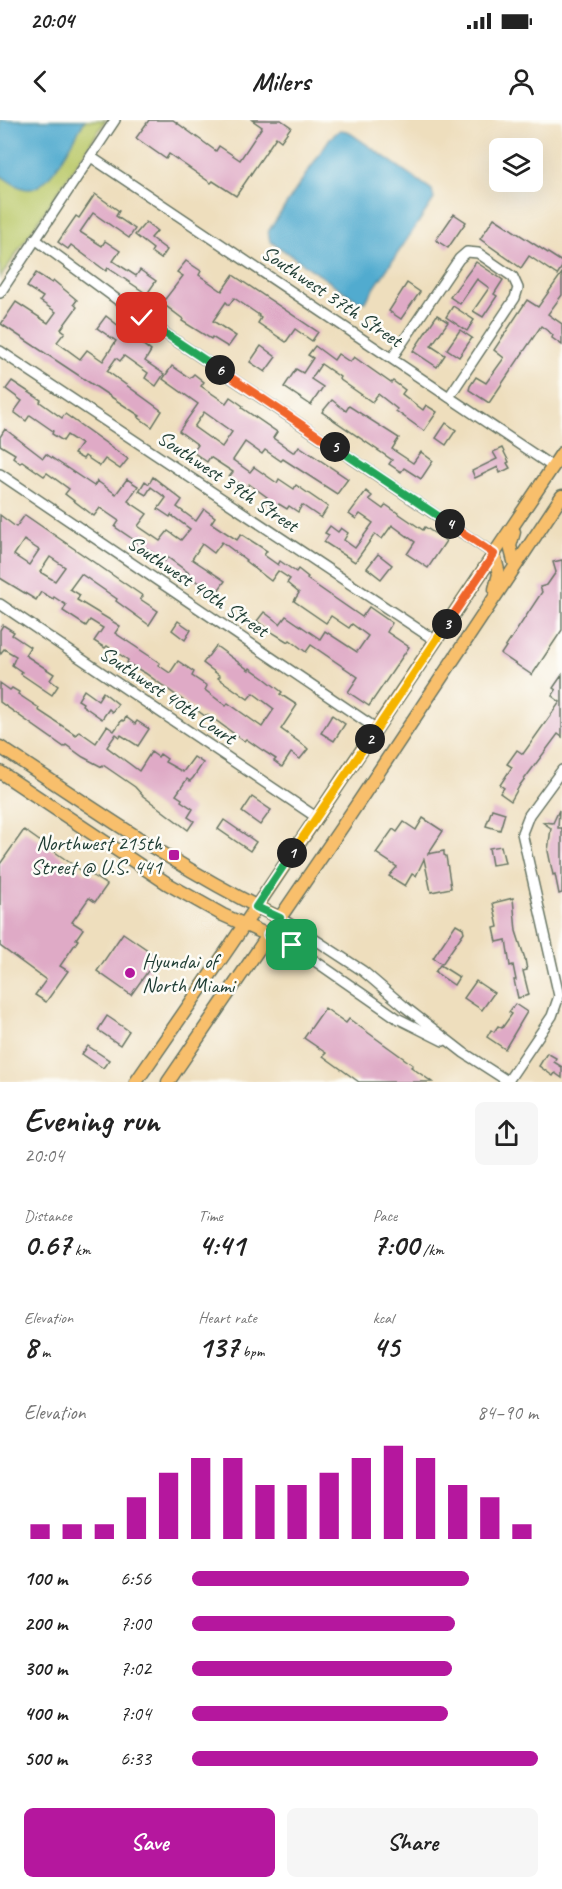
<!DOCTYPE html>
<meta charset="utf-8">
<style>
:root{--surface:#fff;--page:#f6f6f6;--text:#222;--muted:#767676;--accent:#b5179e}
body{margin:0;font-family:Caveat,sans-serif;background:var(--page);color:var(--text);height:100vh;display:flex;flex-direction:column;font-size:22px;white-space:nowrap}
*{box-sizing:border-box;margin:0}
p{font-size:20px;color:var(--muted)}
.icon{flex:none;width:33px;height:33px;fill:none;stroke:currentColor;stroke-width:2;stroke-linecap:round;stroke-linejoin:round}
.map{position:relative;height:962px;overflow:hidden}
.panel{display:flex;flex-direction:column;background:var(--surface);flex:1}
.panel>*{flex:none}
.tools{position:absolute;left:489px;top:18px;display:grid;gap:12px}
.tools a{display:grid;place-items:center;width:54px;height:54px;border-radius:9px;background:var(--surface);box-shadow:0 6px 24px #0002;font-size:30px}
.pin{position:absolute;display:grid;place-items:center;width:51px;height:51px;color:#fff;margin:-26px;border-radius:12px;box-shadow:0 3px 9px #0006}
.km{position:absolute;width:30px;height:30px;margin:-15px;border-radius:50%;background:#222;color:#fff;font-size:16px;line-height:30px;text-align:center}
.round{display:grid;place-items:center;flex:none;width:63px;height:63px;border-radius:9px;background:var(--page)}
.headline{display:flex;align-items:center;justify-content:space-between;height:102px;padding:0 24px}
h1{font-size:33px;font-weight:800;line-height:45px}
.metrics{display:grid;grid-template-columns:repeat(3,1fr);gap:9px;height:102px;padding:6px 24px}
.metrics div{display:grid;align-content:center}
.metrics b{font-size:30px;font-weight:800}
.metrics small{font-size:16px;font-weight:400}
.metrics p{font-size:16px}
.chart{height:168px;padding:12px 24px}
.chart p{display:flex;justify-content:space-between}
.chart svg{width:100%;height:108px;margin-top:6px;stroke:var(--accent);stroke-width:6}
.primary-button{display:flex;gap:12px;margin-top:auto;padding:12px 24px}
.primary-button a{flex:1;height:69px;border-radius:9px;background:var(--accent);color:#fff;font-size:24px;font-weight:800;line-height:69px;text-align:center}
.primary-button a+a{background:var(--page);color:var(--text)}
ul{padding:0 24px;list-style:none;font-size:20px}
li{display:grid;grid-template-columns:96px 72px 1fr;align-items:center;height:45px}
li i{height:15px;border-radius:8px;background:var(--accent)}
.status{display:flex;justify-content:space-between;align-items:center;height:42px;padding:0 30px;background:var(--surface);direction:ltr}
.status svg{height:16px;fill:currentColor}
header{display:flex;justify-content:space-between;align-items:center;height:78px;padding:0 24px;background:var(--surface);font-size:27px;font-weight:800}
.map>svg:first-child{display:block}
.green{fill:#bcca6d;stroke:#6e8450;stroke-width:1.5}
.water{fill:#51abcf;stroke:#387482;stroke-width:1.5}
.building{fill:#dfaac6;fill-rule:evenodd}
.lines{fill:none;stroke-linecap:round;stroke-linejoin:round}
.minor-casing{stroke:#677564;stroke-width:12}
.major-casing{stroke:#677564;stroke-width:15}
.minor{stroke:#fff;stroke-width:9}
.major{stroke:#f8bf6c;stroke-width:12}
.split-1-casing{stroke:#fff;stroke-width:12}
.split-2-casing{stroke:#fff;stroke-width:12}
.split-3-casing{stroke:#fff;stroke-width:12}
.split-4-casing{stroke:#fff;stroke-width:12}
.split-5-casing{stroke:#fff;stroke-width:12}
.split-6-casing{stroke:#fff;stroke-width:12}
.split-7-casing{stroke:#fff;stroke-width:12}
.split-1{stroke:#22a559;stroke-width:8}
.split-2{stroke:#f5b400;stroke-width:8}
.split-3{stroke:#f5b400;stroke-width:8}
.split-4{stroke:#f0652b;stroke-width:8}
.split-5{stroke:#22a559;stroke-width:8}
.split-6{stroke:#f0652b;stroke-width:8}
.split-7{stroke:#22a559;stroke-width:8}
.poi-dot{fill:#b5179e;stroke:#fdfcf7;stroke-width:2}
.labels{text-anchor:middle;stroke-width:5;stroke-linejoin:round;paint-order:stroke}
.street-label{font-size:21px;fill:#1f3d34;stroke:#fdfcf7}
.poi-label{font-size:21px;fill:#1f3d34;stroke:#fdfcf7;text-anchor:end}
</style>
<div class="status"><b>20:04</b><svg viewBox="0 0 49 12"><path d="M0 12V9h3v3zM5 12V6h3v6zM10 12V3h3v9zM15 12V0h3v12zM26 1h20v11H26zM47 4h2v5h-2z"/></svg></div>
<header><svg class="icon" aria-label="back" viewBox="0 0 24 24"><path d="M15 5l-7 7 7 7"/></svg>Milers<svg class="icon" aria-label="person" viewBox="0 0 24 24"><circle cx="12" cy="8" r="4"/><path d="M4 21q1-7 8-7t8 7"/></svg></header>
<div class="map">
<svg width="562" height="962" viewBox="0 0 562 962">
<rect width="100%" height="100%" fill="#fdfcf7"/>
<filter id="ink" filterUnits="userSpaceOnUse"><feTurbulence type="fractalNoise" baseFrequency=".0167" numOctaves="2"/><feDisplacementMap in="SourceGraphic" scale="12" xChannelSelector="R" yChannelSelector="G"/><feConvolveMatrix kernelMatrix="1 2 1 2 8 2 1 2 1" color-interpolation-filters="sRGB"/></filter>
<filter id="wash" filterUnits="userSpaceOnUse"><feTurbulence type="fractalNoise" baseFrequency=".008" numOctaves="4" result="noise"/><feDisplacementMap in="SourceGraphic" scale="24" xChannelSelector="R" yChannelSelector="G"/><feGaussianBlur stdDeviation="1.35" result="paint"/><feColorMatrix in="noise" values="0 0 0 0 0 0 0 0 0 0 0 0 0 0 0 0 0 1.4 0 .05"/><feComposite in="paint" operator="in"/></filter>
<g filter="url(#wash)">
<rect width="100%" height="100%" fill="#eedebd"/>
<path class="green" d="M0,0H106L0,158Z"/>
<g class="water">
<path d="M0,0H85C75,17 51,67 30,69C20,70 8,60 0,55Z"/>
<path d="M340,10L347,11L432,70L434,79L365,182L358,181L270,121L268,112L330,18Z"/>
</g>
<g id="blocks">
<g class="building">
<path d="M149,0H173L216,31L219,26L240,40L262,7L252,0H281L291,7L281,21L276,17L236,76L213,61L211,63L169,34L166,39L136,18Z"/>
<path d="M95,74L119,91L116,96L135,109L129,118L93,93L80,112L102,126L105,121L120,131L113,141L136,156L140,150L156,161L147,174L108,148L106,151L71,125L68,129L58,122L76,96L79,98Z"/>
<path d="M454,94L466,102L448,128L436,120Z"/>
<path d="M494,98L562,142V147L557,155L529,136L521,148L480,119Z"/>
<path d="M146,102L157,111L151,118L167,130L161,139L151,132L153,129L135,115Z"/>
<path d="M186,141L201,151L199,155L222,171L233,155L318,212L312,221L295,209L286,222L258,203L261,198L258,196L259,195L234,178L229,185L226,182L213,201L236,216L228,227L212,217L211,219L182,201L183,199L162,183L183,156L177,152Z"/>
<path d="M476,142L503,160L494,174L497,176L483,197L473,191L489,168L477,159L460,184L450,177Z"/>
<path d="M36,153L52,163L54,161L77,180L74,184L77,187L61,209L65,212L57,222L80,239L87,230L103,241L116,221L97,208L106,196L151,231L145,241L164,254L156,266L145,258L148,253L124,236L120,241L116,238L107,251L162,291L152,307L138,297L140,296L1,204L16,182L48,203L56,192L40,181L43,177L27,167Z"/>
<path d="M562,153V175L548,194L562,204V225L552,218L553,215L541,206L489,283L469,270L470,266L476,257L486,263L504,238L494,230L527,180L538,187Z"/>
<path d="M407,163L420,172L401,199L389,191Z"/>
<path d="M453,186L474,200L467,211L446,197Z"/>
<path d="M437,195L448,202L431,226L445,235L437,247L413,231Z"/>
<path d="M460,210L472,218L459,237L447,229Z"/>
<path d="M261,226L276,237L265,252L250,242Z"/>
<path d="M315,226L334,240L338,234L350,242L354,237L391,263L393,261L405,270L402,274L423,290L426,285L437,292L424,311L396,291L397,289L378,274L372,282L339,259L340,257L321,244L311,259L323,267L311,285L284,267L296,249L303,253L313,238L308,235Z"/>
<path d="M172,246L190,258L194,254L204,262L201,266L226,283L230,277L243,286L242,288L277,312L273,318L293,332H295L299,326L348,359L337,374L283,339L281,341L265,330L262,334L245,322L233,340L250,352L254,347L277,363L279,359L294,369L296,365L328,387L321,398L302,385L298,392L289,386L287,389L279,384L276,389L265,381L267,377L249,364L246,369L229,357L233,352L210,337L207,342L193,332L198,325L179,311L198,284L163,259ZM204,292L232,312L222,327L194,307Z"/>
<path d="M12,261L41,280L40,282L62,298L65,294L128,339L120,349L105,339L100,346L85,336L83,339L74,334L81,324L67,315L63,321L52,314L53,311L30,295L26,301L14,292L22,281L6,269Z"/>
<path d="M332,280L346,291L349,286L399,318L392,329L413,343L421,332L433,341L421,359L404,348L401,352L389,344L392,340L322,292Z"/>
<path d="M446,303L456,310L446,325L436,318Z"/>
<path d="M5,309L43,338L46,334L94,366L97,361L116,374L127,359L138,366L128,381L147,394L138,406L160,421L168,411L181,420L190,409L171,395L170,397L158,389L166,378L151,367L146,375L139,371L145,361L149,364L153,357L182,380L177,387L196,401L204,389L215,397L211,403L237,420L241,414L267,431L264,435L278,445L280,441L296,452L298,449L308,457L307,459L362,497L369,487L392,503L387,512L409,527L369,586L348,572L358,557L311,525L306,532L290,520L288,522L270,511L257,501L264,492L280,504L286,496L320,519L325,511L357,532L368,516L352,504L349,508L331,496L326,503L294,481L299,473L287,463L290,459L278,451L271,461L245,441L246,440L222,422L214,433L202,424L192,439L225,461L215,475L188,455L189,453L167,437L165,441L115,407L119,401L100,388L94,396L65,374L69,369L47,353L44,356L22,341L20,343L13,337L15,334L0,325V317Z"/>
<path d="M502,328L509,342L507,343L510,348L500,353L498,347L475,358L472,351L497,339L493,332Z"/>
<path d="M366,371L372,376L369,379L383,389L386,385L423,410L425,407L446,421L428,448L407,434L415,422L392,405L382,419L375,414L355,442L324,422L329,415L325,413L330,406L338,412L341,408L348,413L344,420L355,428L373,403L360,394L356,399L349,394Z"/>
<path d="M0,395L16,407L25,395L143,476L140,479L158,491L149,505L116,481L117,479L81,454L70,469L80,475L77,480L120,506L115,513L160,543L158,545L170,553L178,541L194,552L192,556L207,566L205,570L226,586L228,583L262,607L274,589L253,573L248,579L218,558L220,556L203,543L216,526L249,550L250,548L264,558L282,572L280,574L297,585L281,609L306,627L308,629L300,639L291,633L282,647L274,641L276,639L262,630L246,619L244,621L211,597L206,595L205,596L145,553L127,543L128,540L107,526L105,528L94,521L103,508L90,500L86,506L63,491L66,485L54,477L53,479L41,472L36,480L0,458ZM24,420L39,430L29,445L14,435ZM50,437L65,447L55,461L40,452Z"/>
<path d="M378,434L392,445L381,459L367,448Z"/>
<path d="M562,440V510L532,555L501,534L542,472L540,467L547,465L556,452L553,442Z"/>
<path d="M178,501L191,510L185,520L172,510Z"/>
<path d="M3,505L14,512L12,515L30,527L25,535L54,554L50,560L58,566L52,575L21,554L22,552L12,545L16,536L4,529L0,534V510Z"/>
<path d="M562,555V617L558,614L520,665L511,681L500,673L504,668L500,665L512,647L507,644L517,630L523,634L560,582L552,576L556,570L553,568Z"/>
<path d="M0,563L10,570L12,568L19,572L18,574L39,588L38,590L76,615L79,611L96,623L107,606L114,611L122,600L124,601L126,597L135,604L137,601L149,609L138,626L121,615L120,617L116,614L107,627L139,651L151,632L158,637L160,634L167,639L165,642L183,652L194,637L203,643L193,658L190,661L187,659L176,675L182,679L181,681L193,689L188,697L194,701L188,710L143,676L135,667L103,645L102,647L83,637L66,625L64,627L0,582Z"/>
<path d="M84,570L98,580L103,572L118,584L112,592L109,589L102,599L82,585L83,583L78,580Z"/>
<path d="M332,595L345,604L334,621L321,613Z"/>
<path d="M252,677L271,690L260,705L242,692Z"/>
<path d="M492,689L505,693L500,710L486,706Z"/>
<path d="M559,690L558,708H562V773L559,774L555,754L553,755L548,731L551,708L542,702L553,703Z"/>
<path d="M423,698L443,711L428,734L444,731V735L446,736L451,768L431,772L424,739L416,756L412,754L405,766L389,756L397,747L376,733L393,709L397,712L404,702L416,710Z"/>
<path d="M224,700L256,722L250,731L218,709Z"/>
<path d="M24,710L86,754L87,752L107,765L95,782L89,778L72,802L83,809L76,819L78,820L60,846L68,851L46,882L35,875L46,860L0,826V744Z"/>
<path d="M501,726L505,743L492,745L489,728Z"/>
<path d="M513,778L516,811L525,839L527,850L523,851L529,875L518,878L514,860H516L513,845L510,846L506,820L497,822L494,808L498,807L493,783Z"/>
<path d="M456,804L463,808L464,812L442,844L433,838Z"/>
<path d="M123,813L158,837L131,875L97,851Z"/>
<path d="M440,845L459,857L454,865L435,852Z"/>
<path d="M476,861L494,873L482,890L464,878Z"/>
<path d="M515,884L527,892L505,929L487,917L491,910L494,912L498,906L502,908L512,894L509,892Z"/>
<path d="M325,888L346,903L349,899L413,945L411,947L432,962H359L323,936L326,933L304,918Z"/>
<path d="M107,896L129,911L120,925L98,910Z"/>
<path d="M88,926L109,940L103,948L82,934Z"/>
<path d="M547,933L556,938L554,942L562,947V958L555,953L553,956L539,946Z"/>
</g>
</g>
</g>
<g filter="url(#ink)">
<use href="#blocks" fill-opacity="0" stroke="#677564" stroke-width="1.5"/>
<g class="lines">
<g class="minor-casing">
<g id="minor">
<path d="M91,37L553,347"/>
<path d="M35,119L142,198L494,434"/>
<path d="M0,173L115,0"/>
<path d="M0,231L436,521"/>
<path d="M392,238L459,139L467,132L478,133L513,157L518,168L515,178L449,277"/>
<path d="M0,354L377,609"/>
<path d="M0,484L316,697"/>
<path d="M280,798L302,811L363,851L405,887L464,933L509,962"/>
<path d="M268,815L292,825L397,898L443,921"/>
<path d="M508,961L552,896L559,876L522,713L529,695L562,650"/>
</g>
</g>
<g class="major-casing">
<g id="major">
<path d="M514,412L510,426L515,445"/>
<path d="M494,434L499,454L495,469"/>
<path d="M0,627C92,687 181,751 280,798"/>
<path d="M0,652L168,764L223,795L268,815"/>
<path d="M136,962L230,826L562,333"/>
<path d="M168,962L342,707L562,376"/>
</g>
</g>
<use href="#minor" class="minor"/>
<use href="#major" class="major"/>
</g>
</g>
<g class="lines" filter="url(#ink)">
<g class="split-1-casing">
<path id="split-1" d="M292,733L256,787L280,798L268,815L292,825"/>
</g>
<g class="split-2-casing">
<path id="split-2" d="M292,733L370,619"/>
</g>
<g class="split-3-casing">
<path id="split-3" d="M370,619L447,504"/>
</g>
<g class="split-4-casing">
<path id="split-4" d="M447,504L494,434L450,404"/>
</g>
<g class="split-5-casing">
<path id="split-5" d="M335,327L450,404"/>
</g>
<g class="split-6-casing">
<path id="split-6" d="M220,250L335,327"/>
</g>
<g class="split-7-casing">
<path id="split-7" d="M142,198L220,250"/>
</g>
<use href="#split-1" class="split-1"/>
<use href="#split-2" class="split-2"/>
<use href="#split-3" class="split-3"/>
<use href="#split-4" class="split-4"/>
<use href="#split-5" class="split-5"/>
<use href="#split-6" class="split-6"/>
<use href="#split-7" class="split-7"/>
</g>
<g class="poi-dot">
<rect x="168" y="729" width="12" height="12" rx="3"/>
<circle cx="130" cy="853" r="6"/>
</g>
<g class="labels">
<g class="street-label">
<text transform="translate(332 176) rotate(34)" y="7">Southwest 37th Street</text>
<text transform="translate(228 361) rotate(34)" y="7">Southwest 39th Street</text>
<text transform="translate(198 466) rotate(34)" y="7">Southwest 40th Street</text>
<text transform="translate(168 575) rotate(34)" y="7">Southwest 40th Court</text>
</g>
<g class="poi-label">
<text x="162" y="730">Northwest 215th<tspan x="162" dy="24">Street @ U.S. 441</tspan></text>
<text x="142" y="848" text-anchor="start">Hyundai of<tspan x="142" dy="24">North Miami</tspan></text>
</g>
</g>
</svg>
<div class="tools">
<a><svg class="icon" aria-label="layers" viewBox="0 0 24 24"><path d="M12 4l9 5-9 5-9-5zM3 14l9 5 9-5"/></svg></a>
</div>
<div class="pin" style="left:292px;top:825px;background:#1e9e55"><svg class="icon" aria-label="arrive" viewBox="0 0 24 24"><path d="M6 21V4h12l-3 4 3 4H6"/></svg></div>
<div class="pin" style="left:142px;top:198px;background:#d93025"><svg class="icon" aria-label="check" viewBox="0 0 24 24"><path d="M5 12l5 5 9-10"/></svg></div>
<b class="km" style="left:292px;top:733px">1</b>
<b class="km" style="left:370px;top:619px">2</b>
<b class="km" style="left:447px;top:504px">3</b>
<b class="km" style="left:450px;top:404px">4</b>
<b class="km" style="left:335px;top:327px">5</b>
<b class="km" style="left:220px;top:250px">6</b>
</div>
<section class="panel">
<div class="headline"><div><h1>Evening run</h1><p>20:04</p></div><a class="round"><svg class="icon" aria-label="share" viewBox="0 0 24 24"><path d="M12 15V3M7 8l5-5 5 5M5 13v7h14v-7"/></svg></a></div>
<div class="metrics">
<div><p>Distance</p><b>0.67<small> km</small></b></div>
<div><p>Time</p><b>4:41</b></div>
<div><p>Pace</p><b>7:00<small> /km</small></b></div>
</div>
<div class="metrics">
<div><p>Elevation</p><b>8<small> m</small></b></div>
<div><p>Heart rate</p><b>137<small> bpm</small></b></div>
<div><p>kcal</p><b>45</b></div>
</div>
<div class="chart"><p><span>Elevation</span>84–90 m</p>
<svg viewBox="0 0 160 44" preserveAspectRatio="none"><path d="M5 44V38M15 44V38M25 44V38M35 44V27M45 44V17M55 44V11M65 44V11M75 44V22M85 44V22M95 44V17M105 44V11M115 44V6M125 44V11M135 44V22M145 44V27M155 44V38"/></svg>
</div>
<ul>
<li><b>100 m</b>6:56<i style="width:80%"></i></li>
<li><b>200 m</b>7:00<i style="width:76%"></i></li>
<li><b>300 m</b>7:02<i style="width:75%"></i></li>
<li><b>400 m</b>7:04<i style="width:74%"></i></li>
<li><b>500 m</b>6:33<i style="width:100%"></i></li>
</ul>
<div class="primary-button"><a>Save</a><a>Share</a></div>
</section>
